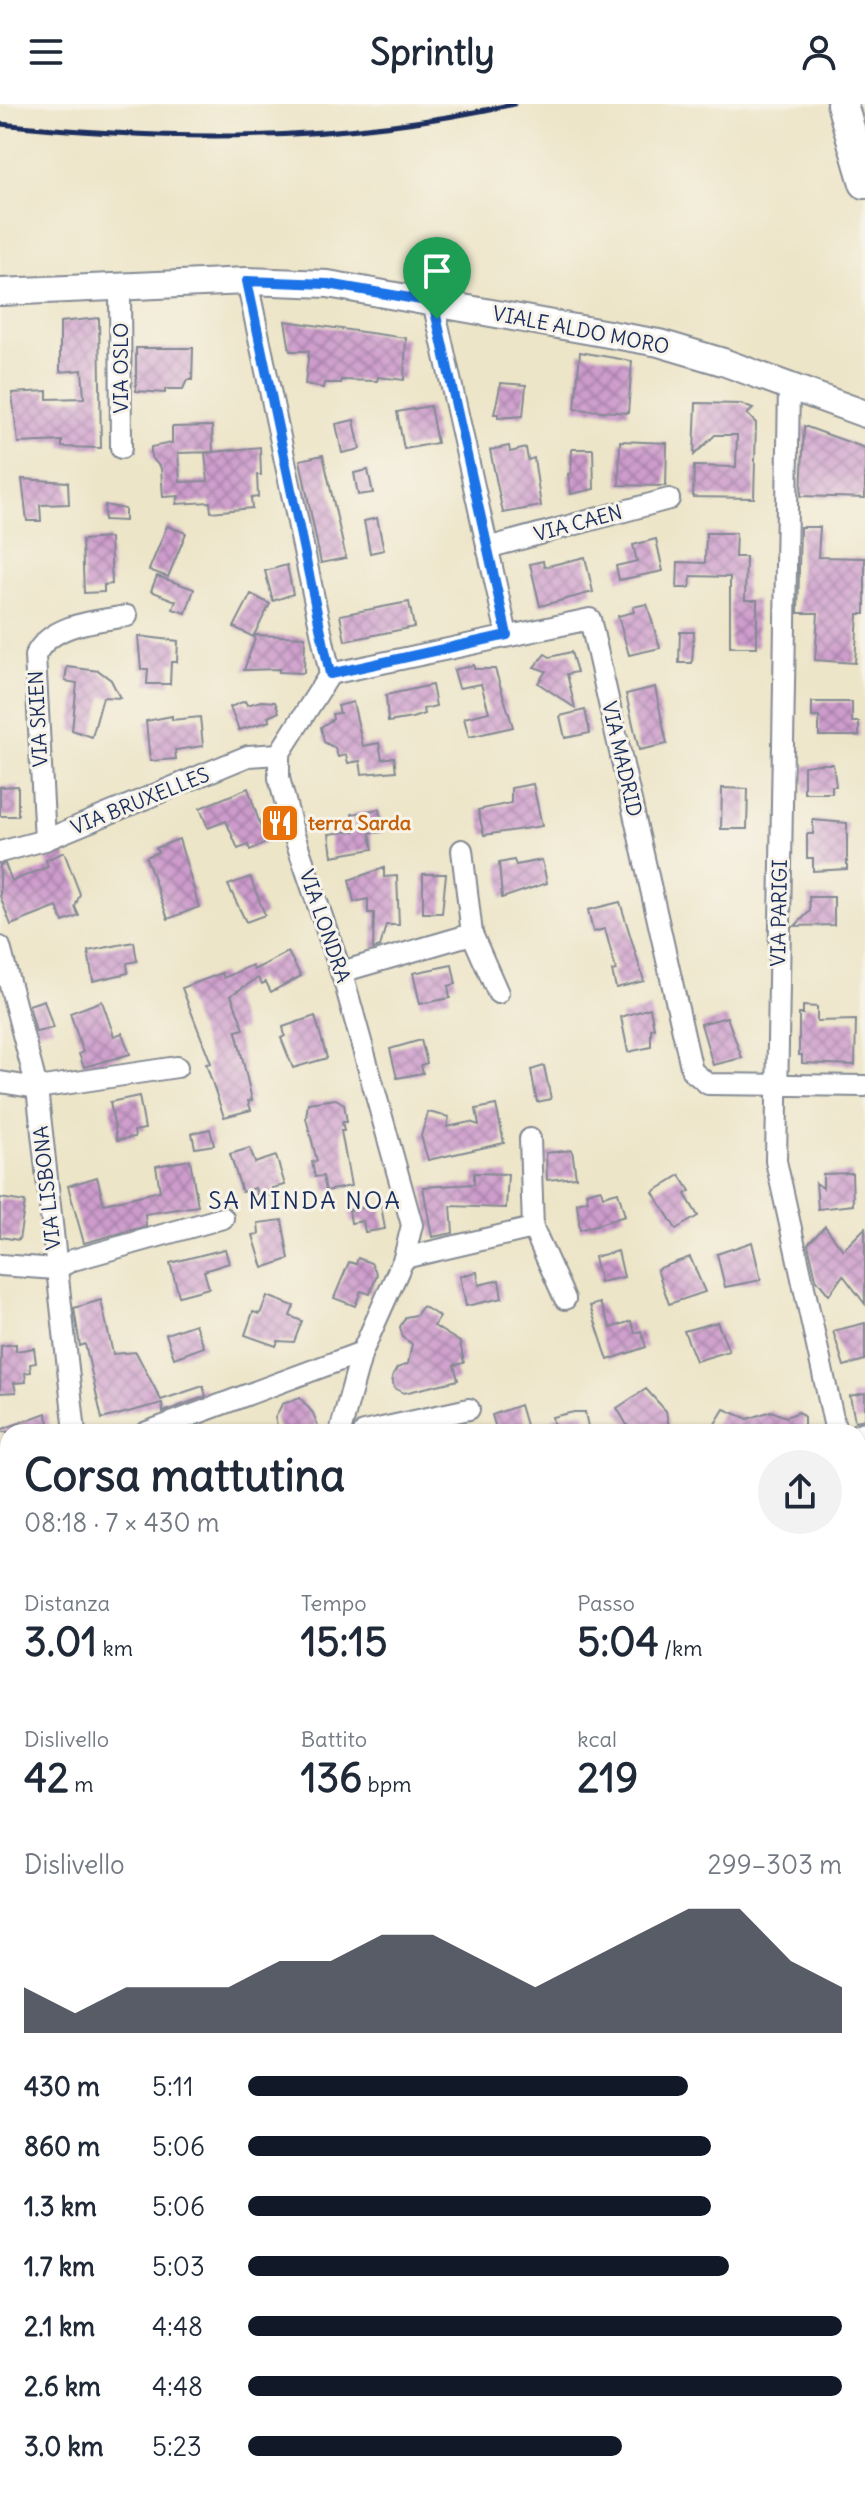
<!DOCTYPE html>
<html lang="it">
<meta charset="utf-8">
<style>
:root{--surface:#fff;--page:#f2f2f3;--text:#1f2937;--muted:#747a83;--accent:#111827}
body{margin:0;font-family:Delius,sans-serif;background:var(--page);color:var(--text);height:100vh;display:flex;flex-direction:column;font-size:30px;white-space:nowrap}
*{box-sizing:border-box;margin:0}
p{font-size:26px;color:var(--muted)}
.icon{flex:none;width:44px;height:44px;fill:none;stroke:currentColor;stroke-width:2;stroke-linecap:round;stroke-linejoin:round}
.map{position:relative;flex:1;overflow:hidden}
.drawer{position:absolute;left:0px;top:1320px;width:866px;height:1070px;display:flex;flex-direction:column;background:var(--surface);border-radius:24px 24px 0 0;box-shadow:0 2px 6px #0004}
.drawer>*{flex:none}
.pin{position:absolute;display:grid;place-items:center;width:68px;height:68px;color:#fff;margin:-82px -34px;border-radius:50% 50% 50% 0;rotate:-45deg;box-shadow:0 0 8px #0007}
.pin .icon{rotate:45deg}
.round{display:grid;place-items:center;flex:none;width:84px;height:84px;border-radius:42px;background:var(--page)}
.overview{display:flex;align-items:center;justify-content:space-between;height:136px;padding:0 24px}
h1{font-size:44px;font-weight:700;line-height:60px}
.stats{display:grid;grid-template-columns:repeat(3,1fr);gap:12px;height:136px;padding:8px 24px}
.stats div{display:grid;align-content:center}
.stats b{font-size:40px;font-weight:700}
.stats small{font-size:22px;font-weight:400}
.stats p{font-size:22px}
.chart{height:224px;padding:16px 24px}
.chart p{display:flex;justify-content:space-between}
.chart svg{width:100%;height:144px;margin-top:8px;fill:var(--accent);opacity:.7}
ul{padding:0 24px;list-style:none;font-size:26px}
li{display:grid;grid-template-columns:128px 96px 1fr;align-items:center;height:60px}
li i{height:20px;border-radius:10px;background:var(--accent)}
header{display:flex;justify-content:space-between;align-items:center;height:104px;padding:0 24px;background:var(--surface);font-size:36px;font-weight:700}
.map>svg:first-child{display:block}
.building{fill:url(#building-cross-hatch)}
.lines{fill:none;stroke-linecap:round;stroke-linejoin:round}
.minor-casing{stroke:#848a93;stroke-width:24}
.major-casing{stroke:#848a93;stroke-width:30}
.highway-casing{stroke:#848a93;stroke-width:34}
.minor{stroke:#fff;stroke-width:20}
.major{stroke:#fff;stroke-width:26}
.highway{stroke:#fff;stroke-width:30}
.rail{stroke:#1b2f5e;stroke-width:5}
.route-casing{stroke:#fff;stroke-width:16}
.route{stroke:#1a73e8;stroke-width:10}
.labels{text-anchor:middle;stroke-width:6;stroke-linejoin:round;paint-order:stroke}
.street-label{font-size:20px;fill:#1b2f5e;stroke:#f7f3e8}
.food-label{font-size:20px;font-weight:bold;fill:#c56008;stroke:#f7f3e8;text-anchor:start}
.quarter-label{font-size:24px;letter-spacing:2px;fill:#1b2f5e;stroke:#f7f3e8}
</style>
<header><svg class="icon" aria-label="menu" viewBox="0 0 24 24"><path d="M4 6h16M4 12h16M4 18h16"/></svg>Sprintly<svg class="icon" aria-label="person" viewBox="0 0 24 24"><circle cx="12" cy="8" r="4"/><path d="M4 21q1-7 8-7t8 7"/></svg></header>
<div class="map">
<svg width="865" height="2389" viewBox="0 0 865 2389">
<defs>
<pattern id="building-cross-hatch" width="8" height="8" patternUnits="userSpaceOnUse" patternTransform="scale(2)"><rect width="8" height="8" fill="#ce9ccc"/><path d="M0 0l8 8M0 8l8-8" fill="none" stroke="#a680a9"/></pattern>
</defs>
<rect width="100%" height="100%" fill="#f7f3e8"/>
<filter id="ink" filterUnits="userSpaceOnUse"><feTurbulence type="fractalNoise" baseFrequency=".0125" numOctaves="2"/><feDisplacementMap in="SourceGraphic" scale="16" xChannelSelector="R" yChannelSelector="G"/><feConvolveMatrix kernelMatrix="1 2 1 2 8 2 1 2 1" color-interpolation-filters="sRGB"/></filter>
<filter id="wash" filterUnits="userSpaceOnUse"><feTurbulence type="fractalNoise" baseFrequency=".006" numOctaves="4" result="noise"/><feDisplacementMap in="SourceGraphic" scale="32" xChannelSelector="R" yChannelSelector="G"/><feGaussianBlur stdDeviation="1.8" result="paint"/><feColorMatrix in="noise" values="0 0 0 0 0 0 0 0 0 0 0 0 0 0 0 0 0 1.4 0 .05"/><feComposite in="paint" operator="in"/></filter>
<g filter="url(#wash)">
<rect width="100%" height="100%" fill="#ede5c8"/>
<g id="blocks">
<g class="building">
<path d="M99,214L101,344L62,343V337L18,339L12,289L47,287V295L84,294L82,266L60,268V218Z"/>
<path d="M285,217L406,234L404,276L378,273L377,277L341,276V279H324L323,284L305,280L309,247H290Z"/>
<path d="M136,244H193L192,276H187L183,285H165V289L136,287Z"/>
<path d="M580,248L632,257L628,309L575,305Z"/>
<path d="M501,279L526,281L523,312L498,314V310H494Z"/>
<path d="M696,299L741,300L753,305L747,310L756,319L754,394L693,393L694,362L736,363L737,331H715L694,351Z"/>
<path d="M430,302L437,339L404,345L397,308Z"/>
<path d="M354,316L360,345L342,349L336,320Z"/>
<path d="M212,322L213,348L178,349L180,378L208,377L205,349L260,343L261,371H257L258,393L251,394L252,404L211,408L210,398L176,400L179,392L163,393L161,364L151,353V343L172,339V323Z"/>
<path d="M804,322L865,344V394L801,392Z"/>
<path d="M620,337L667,339L666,382L619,381Z"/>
<path d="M509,342L510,348L526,344L528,356L534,354L541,402L503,409L490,346Z"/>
<path d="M572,345H593L594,385L571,390L568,370L571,369Z"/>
<path d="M323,351L346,454L321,459L300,356Z"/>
<path d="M368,366L373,389L358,391L354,369Z"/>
<path d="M22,375L68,378L69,400L40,401L41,417H27Z"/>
<path d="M105,401L125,405V417L104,416Z"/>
<path d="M377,414L384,446L370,449L364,417Z"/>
<path d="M167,422L186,429L168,473L149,466Z"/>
<path d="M800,423H820L818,453L865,454V510H858L855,559L815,556L818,509H798Z"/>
<path d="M706,429H736L735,453H746L745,496H757V543H730V473L691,472L690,484H677L678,458L705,459Z"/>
<path d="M110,434L112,480L104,481V488L84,489L82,436Z"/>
<path d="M656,435L663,467L619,476L616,462L637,457L633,441Z"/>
<path d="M585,453L593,488L540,502L530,460L543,457L544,463Z"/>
<path d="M287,461L293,490L273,497L265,467Z"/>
<path d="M157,472L194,485L186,509L173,505L176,497L151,487Z"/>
<path d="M251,490L270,500L253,533L234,523Z"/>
<path d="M409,498L414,523L345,537L340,511Z"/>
<path d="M647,500L660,544L629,551L618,512L634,508L633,503Z"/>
<path d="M680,528H694L692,559H679Z"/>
<path d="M256,531L305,533L304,569L279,568V565L244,566Z"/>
<path d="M138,532L178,537L177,558H171L170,580H147L148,565H141Z"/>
<path d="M571,548L577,568L567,570L575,604L538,579L546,567L534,563L545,550L550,553Z"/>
<path d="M474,561V565H495L513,623L469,633L464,614L489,608L481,580L459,584L454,566Z"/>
<path d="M67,563L99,567L111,576L120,594L103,593L92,633L72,626L77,579L65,577Z"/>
<path d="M432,581L436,602L423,605L424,610L412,614L388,618L386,591Z"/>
<path d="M655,583L667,640L639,646L626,590Z"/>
<path d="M245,597L247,601L261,597L275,598L279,608L268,613L270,617L239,626L230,603Z"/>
<path d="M353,598L363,642L379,639L382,655L394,653L396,667L362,670L360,657L348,659L346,651L338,653L335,644L324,638L321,623L333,615L332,610L340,609L338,602Z"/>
<path d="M812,598H852V618H859V632H819V613H812Z"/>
<path d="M585,606L590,629L565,634L560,612Z"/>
<path d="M172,612V616L200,613L203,642L175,646L176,655L150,657L146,617Z"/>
<path d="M818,660H833L836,682H832V689H804V662Z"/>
<path d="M533,680L542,722L484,731L478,706L511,699V684Z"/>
<path d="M18,682V712H0V683Z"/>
<path d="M248,684L266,739L250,746L248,741L238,745L226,717L208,724L200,704Z"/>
<path d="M722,684L748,685L747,725H721Z"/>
<path d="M379,705L383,728L370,729L373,745L332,752L329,730L355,727L352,710Z"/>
<path d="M813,716L847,719V765L813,767V754H807V730H813Z"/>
<path d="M179,735L199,803L168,815L146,753L158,748L156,744Z"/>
<path d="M64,748L80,790L75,803L79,812L63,818L57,803L11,821L0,792V761L5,760L12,777L48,763L46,756Z"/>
<path d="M514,756L516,761L542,756L547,779L502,794L499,759Z"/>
<path d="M384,764V773L397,772L399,821H386L380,843L373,845L374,809H368V795L354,798L349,776Z"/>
<path d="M423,770H446L442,809H423Z"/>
<path d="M250,773L265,811L246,818L228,781Z"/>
<path d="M809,793H834V821L795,822L810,807Z"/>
<path d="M620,798L644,877L616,884L612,867L616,866L605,825L593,828L588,806Z"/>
<path d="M134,838L137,857L127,859L128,869L93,877L88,847Z"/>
<path d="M288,848L301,872L271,888L266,878L262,880L258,874L231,891L244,925L236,927L252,996L248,997L251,1006L224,1013L206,960L211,959L182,884L222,869L224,874L252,861L254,866Z"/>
<path d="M452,861L456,880L448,882L450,894L420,900L413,869Z"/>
<path d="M44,896L53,924L36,928L29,901Z"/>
<path d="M102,897L114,932L122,929L130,950L84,963L79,950L83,948L70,909Z"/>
<path d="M803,902L817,903V917L856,916L855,961L802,959V951H799V910H803Z"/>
<path d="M650,904L654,924L651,925V943L628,948L621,913Z"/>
<path d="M315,912L327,954L293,964L281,934L285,932L283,923Z"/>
<path d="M727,913L742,954L713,961L701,920Z"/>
<path d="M421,936L427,959L421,961L423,969L397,974L390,945Z"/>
<path d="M544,962L551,995L537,998L531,966Z"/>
<path d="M139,992L145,1025L134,1027L135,1033L117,1036L110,998Z"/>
<path d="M336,995L344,1000L347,1018H342L344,1027H341L351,1082L326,1087L323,1072L315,1073L312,1058L317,1057L306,1014L308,999Z"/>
<path d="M496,1001L504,1039L428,1056L421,1032L428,1008L449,1013L447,1023L470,1018L479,1021L476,1005Z"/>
<path d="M210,1025L214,1041L195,1044L192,1029Z"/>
<path d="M250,1044L255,1059L276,1052L285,1081L272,1084L273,1090L258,1094L255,1084L242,1088L230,1050Z"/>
<path d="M572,1046L576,1073L547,1076L546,1049Z"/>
<path d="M190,1056L198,1102L145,1110L146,1122L84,1139L68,1082L97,1073L104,1100L160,1087L156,1062Z"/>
<path d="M474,1069L508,1070L506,1104L451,1102L453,1129L432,1133L423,1083L474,1080Z"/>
<path d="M852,1069L853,1101L818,1105L816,1079L823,1084V1070Z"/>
<path d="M680,1071L690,1087L685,1090L698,1112L676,1125L653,1088Z"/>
<path d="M601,1085L603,1092L618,1088L625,1112L580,1126L577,1099L588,1096L586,1089Z"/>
<path d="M0,1094L25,1098L19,1136L0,1133Z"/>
<path d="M381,1101L385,1125L365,1128L363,1117L351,1119L349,1106Z"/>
<path d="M282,1116L289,1155L263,1164L253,1131L259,1130L258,1119Z"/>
<path d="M825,1122L843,1146L865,1124V1200L843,1171L829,1191L816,1175L808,1140Z"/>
<path d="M752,1138L761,1176L725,1183L717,1150Z"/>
<path d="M225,1145L229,1159L204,1167L209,1184L179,1192L170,1159Z"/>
<path d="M618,1147L624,1173L600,1178L594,1153Z"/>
<path d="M690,1153L705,1188L669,1200L657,1165Z"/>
<path d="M358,1154L371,1159L377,1170L370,1190L361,1187L355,1202L334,1194L349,1158L356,1160Z"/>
<path d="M477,1168L479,1181L499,1176L502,1194L466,1202L460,1172Z"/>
<path d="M267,1192L294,1202L290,1212L302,1217L294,1238L278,1237L276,1242L245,1231L253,1208L260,1210Z"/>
<path d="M101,1196L113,1250L136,1248L161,1296L203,1282L206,1292L163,1308L162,1299L102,1315L85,1240L80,1242L74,1204Z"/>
<path d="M600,1199L611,1224L631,1217L635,1229L641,1227L646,1243L608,1256L590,1202Z"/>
<path d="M423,1202L440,1213L434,1222L460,1238L464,1259L454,1261L458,1276L404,1289L394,1284L392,1273L397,1264L408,1260L412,1240L403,1234L400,1223L406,1213L416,1211Z"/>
<path d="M717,1218L729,1247L696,1257L684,1227Z"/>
<path d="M865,1219V1256L844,1262L833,1227Z"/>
<path d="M195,1220L204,1243L174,1254L166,1230Z"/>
<path d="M16,1240V1247L34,1244L36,1259L30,1260L31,1268L25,1269L26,1278L14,1279L16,1288L0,1289L1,1242Z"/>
<path d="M646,1285L666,1307L670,1328H631L617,1304Z"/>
<path d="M865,1289V1315L855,1317L850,1292Z"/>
<path d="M300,1294L313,1309L318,1323L312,1328H279L275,1314L282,1300Z"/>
<path d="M520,1301L528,1328H497L492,1311Z"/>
<path d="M724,1305L748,1315L771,1307L786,1313L799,1308L804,1313V1322L799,1328H710Z"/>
<path d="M574,1308H585L589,1328H555L552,1313Z"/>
<path d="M46,1309L52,1328H0V1326Z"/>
</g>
</g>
</g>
<g filter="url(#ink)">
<use href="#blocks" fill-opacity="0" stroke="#848a93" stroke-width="2"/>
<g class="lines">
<g class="minor-casing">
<g id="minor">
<path d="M247,177L330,570L279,650V674L294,731L345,880L412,1121L404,1154L362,1248L340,1328"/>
<path d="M120,184L121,344"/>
<path d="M433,198L507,531"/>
<path d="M789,283L776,1057L836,1328"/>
<path d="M487,444L669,395"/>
<path d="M330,570L590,515L692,967L708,980L865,982"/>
<path d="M45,736L35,552C50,520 95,517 127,512"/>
<path d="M462,746L472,830L498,889"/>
<path d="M0,748L45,736L248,652L279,650"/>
<path d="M0,843L37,984L75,1328"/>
<path d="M341,868L472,830"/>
<path d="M0,978L37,984L177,963"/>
<path d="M530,1035L533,1124L565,1195"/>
<path d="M404,1154L533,1124"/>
<path d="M0,1161L56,1165L73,1156L223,1114"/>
<path d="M147,1328L362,1248"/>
<path d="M364,1328L469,1305"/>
<path d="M858,1330L865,1328"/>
<path d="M0,1380L8,1377"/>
<path d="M858,1427L865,1458"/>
<path d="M0,1450L8,1458"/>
<path d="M0,1499L8,1492"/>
<path d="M858,1540L865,1539"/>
<path d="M0,1717L8,1725"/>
<path d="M858,1861L865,1879"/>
<path d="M858,1924L865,1920"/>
<path d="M858,2246L865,2251"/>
<path d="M858,2362L865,2353"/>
<path d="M781,2382L792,2389"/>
<path d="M839,2389L844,2382"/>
</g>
</g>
<g class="major-casing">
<path id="major" d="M0,188L247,177L328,180L659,239L723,258L865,310"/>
</g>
<g class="highway-casing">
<path id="highway" d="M842,0L865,79"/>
</g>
<use href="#minor" class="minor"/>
<use href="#major" class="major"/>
<use href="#highway" class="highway"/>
<path class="rail" d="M0,20C177,38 339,39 514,0"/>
</g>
</g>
<g class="lines" filter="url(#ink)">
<g class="route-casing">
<path id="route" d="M247,177L328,180L433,198L507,531L330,570Z"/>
</g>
<use href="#route" class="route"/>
</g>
<defs>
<g id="restaurant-square" transform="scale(2)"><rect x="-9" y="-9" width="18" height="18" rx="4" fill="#e8710a" stroke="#f7f3e8"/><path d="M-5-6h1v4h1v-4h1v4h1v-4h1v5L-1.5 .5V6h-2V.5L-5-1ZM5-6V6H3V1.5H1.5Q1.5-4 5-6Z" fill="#fff"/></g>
</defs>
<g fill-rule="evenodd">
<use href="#restaurant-square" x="280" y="719"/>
</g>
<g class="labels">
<g class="street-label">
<text transform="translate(581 226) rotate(11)" y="7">VIALE ALDO MORO</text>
<text transform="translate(121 264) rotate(-90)" y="7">VIA OSLO</text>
<text transform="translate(578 419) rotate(-15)" y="7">VIA CAEN</text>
<text transform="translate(38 615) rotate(-93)" y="7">VIA SKIEN</text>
<text transform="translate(622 655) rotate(77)" y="7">VIA MADRID</text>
<text transform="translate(140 697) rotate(-22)" y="7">VIA BRUXELLES</text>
<text transform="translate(779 809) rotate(-89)" y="7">VIA PARIGI</text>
<text transform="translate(325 822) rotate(71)" y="7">VIA LONDRA</text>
<text transform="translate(47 1084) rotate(-96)" y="7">VIA LISBONA</text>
</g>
<g class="food-label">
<text x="308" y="726">terra Sarda</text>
</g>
<g class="quarter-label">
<text x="305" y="1105">SA MINDA NOA</text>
</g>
</g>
</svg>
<div class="pin" style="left:437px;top:215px;background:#1e9e55"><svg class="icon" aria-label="arrive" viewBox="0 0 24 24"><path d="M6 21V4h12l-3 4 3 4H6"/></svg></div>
<section class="drawer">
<div class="overview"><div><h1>Corsa mattutina</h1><p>08:18 · 7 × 430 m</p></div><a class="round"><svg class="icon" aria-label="share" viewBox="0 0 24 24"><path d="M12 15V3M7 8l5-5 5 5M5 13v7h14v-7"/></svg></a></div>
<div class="stats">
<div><p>Distanza</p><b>3.01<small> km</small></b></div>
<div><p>Tempo</p><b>15:15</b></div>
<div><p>Passo</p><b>5:04<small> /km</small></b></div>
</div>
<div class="stats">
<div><p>Dislivello</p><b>42<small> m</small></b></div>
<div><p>Battito</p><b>136<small> bpm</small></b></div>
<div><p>kcal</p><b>219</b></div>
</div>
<div class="chart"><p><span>Dislivello</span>299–303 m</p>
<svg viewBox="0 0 160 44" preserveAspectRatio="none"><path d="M0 44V30L10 38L20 30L30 30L40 30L50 22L60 22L70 14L80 14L90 22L100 30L110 22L120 14L130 6L140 6L150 22L160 30V44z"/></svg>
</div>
<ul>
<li><b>430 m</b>5:11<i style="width:74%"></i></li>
<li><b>860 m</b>5:06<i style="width:78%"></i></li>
<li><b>1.3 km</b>5:06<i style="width:78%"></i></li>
<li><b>1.7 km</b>5:03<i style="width:81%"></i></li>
<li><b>2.1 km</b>4:48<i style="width:100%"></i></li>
<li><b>2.6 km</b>4:48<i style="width:100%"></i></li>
<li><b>3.0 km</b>5:23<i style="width:63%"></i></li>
</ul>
</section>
</div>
